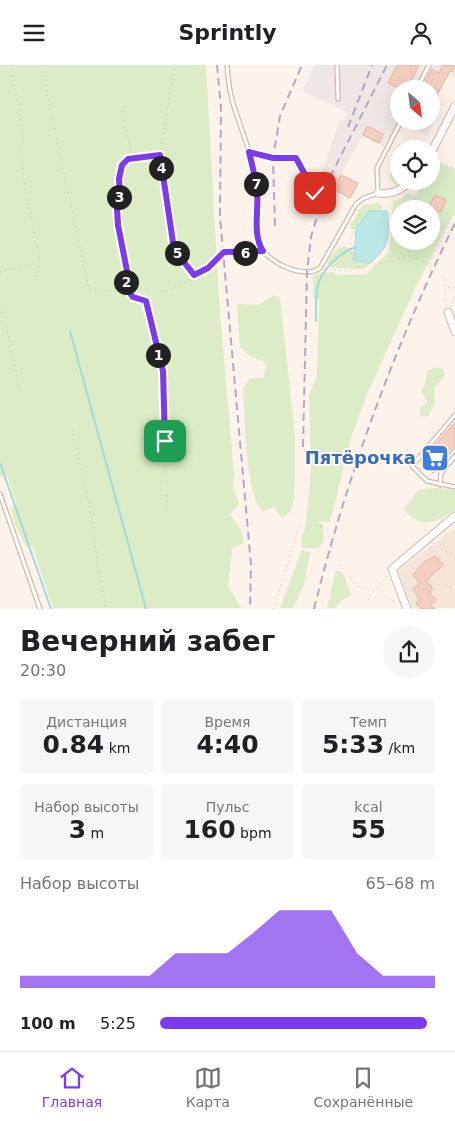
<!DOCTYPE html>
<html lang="ru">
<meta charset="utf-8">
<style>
:root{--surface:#fff;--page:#f6f6f6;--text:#202124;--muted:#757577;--line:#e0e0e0;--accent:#7c3aed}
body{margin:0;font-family:"DejaVu Sans",sans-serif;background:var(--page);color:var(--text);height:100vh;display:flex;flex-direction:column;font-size:19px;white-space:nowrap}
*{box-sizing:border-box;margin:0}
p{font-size:16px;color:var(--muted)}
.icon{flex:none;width:28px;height:28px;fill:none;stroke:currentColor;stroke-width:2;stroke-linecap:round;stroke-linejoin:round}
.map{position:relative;height:544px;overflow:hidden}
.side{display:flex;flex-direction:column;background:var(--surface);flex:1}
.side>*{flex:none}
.needle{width:32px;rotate:152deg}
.fabs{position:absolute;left:390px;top:15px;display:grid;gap:10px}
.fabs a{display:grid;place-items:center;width:50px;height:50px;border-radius:50%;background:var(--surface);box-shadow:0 5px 20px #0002;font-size:25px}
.pin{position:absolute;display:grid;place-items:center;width:42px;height:42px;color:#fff;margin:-21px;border-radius:10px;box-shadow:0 2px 8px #0006}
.km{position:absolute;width:25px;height:25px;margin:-12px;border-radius:50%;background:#222;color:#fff;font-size:14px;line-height:25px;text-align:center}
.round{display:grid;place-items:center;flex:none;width:52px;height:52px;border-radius:26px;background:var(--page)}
.headline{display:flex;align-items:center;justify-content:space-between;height:85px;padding:0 20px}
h1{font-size:28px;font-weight:700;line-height:38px}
.metrics{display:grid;grid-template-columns:repeat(3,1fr);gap:8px;height:85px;padding:5px 20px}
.metrics div{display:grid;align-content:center;border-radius:5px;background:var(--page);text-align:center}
.metrics b{font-size:25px;font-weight:700}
.metrics small{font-size:14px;font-weight:400}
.metrics p{font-size:14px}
.chart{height:140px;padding:10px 20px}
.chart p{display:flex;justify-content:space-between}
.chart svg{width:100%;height:90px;margin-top:5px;fill:var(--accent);opacity:.7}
ul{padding:0 20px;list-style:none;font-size:16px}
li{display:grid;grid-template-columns:80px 60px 1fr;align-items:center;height:38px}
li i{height:12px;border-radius:6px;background:var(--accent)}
header{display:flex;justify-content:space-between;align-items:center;height:65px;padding:0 20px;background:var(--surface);font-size:22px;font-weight:700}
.tab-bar{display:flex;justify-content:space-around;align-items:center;height:70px;border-top:1px solid var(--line);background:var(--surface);font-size:14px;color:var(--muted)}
.tab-bar a{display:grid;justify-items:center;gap:2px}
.tab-bar .on{color:var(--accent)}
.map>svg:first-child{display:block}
.residential{fill:#f5e4d8}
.industrial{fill:#eee7e3}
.green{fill:#dbecc7;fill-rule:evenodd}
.water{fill:#bde8e8;stroke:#a3d9da}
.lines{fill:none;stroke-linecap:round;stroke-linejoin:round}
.stream{stroke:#a3d9da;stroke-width:2}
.building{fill:#f3cec1;stroke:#e6b2a1}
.service-casing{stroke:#d0b9ae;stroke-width:5.5}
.minor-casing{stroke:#d0b9ae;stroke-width:9}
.path{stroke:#d9b0a3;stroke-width:1;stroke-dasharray:1 4;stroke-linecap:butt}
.service{stroke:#fff;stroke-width:3}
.minor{stroke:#fff;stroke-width:7}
.rail{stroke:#b4a6c9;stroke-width:2;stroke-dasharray:8 5;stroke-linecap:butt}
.route-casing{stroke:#fff;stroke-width:10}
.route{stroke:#7c3aed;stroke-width:6}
.labels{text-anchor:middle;stroke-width:4;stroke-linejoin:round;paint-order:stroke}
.shop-label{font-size:18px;font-weight:bold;fill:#366cbe;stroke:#fff8f1;text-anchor:end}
</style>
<header><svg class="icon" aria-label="menu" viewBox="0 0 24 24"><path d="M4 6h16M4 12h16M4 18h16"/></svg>Sprintly<svg class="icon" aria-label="person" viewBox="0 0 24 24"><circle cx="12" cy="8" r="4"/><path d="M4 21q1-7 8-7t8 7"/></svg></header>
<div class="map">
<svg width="455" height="544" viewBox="0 0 455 544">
<rect width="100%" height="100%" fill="#fdf3ea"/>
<path class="residential" d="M455,463V543H412L398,506Z"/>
<path class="industrial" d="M315,0H455V12H447L431,41V24H399V56H431V43L437,52L427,70L403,58L390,85L363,70L333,124L338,127L331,132L315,127L340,54L343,55L347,47L302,26Z"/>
<g class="green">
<path d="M0,0H206L219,236L234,409L233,421L239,439L230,450L241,464L244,478L232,483L228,521L241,543H53L32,480L27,484L14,457L11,443L16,438L7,411L0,412Z"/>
<path d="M398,79H406L404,84H399V116H406L403,120H396L389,112L396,100L392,90Z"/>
<path d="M435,96L455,104V146L416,221L368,327L351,373L330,457L317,456L323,459L324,476L318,483H302L301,470L305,466L311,404L309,330L317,311L319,235L313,233L314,219L312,212L318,208L333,207L337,210L366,209L389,187L393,136L403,133V131L409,128L412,131L416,130L419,125L416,117L431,116V103ZM399,144H431V176H399Z"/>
<path d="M377,138L382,141L381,146H369L356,164H351V159L363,140Z"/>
<path d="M345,181L354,187V195L370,198L364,204L332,203L326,197L338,183Z"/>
<path d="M274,230L280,233L295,371V408L294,436L290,447L282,453L273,442L263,447C245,430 245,351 243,324L250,313H264L266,298L250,291L240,282L237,239L258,240Z"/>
<path d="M436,302L443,304L445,310L434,323L435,338L428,351L423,352L420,349V342L426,339L427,336L421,326L425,319L427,306Z"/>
<path d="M436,423L455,425V445C437,458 420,465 404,444L418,425Z"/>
<path d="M302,484L310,488L304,520L293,543H280Z"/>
<path d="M336,504L343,508L352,531L343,534L335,543H327Z"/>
</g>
<path class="water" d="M369,146H387C390,172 390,181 370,198L354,195L356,164Z"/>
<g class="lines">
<g class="stream">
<path d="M316,256C316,244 315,231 318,220C322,204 340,188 355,182"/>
<path d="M70,266L146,544"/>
<path d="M0,398L51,544"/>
</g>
</g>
<g class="building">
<path d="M397,0H419L407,24H400L388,18Z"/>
<path d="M443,0L455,1L452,7L450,6L431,41V24H422L432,4L439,8Z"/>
<path d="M367,61L383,69L379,78L363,70Z"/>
<path d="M341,110L358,118L350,133L333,124Z"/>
<path d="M435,130L446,135L441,147L429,142Z"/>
<path d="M455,357V383L433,408L423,399L428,388Z"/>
<path d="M435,491L443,500L426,516L433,524L429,527L436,535L431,540L435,544H421L416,538L420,535L413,524L420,518L413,510L424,497Z"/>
</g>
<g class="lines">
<g class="service-casing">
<g id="service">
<path d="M227,0C228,12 229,26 233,38C240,62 251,86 255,111C259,132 251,159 259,179C266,197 304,215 320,203L356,139L364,133L378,128L377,103L401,56"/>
<path d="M337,0L338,34"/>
<path d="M417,24L429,0"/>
<path d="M455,350L412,401L427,416L455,422"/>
<path d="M440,420L441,408L455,391"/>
<path d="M0,429L40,544"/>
</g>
</g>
<g class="minor-casing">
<g id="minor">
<path d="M431,88L455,41"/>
<path d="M378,128C393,130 400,125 412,116"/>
<path d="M448,247L455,267"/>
<path d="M407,544L392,504L455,451"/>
</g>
</g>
<g class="path">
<path d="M0,0H2"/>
<path d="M10,0L24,72L21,85L24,117L40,194L36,212"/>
<path d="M41,0L89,224L102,227L123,222"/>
<path d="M123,46L130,84L135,93"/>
<path d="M255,88L273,93H296C305,105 307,129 325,132C334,134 344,131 352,136"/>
<path d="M436,90L442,98L455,103"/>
<path d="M160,91L174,184L194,210"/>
<path d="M358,145L360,150C351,168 344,188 360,204"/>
<path d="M429,199L455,147"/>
<path d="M325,204L345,206L409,191L423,196L444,211C447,222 444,230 446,241"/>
<path d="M0,207L38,198"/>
<path d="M448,222L455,223"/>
<path d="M161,227L185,218L194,210L208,203L215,193L224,187L258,186"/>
<path d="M0,242L6,259L20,328"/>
<path d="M450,242L455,232"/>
<path d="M72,364L92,453L98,502L107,544"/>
<path d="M167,446L163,306L146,236L133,232L124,221L128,211L118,160L117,144L119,114L122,100L128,94L160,90L175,0"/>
<path d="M433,478L455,492"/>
<path d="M430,482L445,500V505L438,510L447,522L455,523"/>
<path d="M378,523L383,526L388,534L397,537"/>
<path d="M368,535L373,526"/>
<path d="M273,544L300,459L325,462L329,470L332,492L358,522L374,525L387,511"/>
</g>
<use href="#service" class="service"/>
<use href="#minor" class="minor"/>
<g class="rail">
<path d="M217,0L221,43L220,152L251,500L250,544"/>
<path d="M348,62L372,0"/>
<path d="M275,161L273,93L280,51L302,0"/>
<path d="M303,382L307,207L311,172L327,118L387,0"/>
<path d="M314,544C347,410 395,281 455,158"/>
</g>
</g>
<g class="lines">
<g class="route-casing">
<path id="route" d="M165,376L163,306L146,236L133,232L124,221L128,211L118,160L117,144L120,130L119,114L122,100L128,94L160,90L174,184L194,210L208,203L224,187L263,186C252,169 259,146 257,127C256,113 252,100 249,87L273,93H296L315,128"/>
</g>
<use href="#route" class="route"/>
</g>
<defs>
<g id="supermarket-square" transform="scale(1.4375)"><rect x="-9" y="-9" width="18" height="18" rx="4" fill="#3f7fe0" stroke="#fff8f1"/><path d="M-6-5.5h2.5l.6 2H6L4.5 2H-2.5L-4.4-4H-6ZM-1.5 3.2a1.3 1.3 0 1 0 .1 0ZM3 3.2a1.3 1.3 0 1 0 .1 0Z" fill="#fff"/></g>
</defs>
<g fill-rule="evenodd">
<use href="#supermarket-square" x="435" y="393"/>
</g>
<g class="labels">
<g class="shop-label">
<text x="416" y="399">Пятёрочка</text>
</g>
</g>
</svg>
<div class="fabs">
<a><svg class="needle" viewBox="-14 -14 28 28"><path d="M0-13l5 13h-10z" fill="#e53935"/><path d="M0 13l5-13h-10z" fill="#757577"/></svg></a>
<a><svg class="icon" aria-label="locate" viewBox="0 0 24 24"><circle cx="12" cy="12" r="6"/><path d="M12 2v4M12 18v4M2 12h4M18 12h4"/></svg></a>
<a><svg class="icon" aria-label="layers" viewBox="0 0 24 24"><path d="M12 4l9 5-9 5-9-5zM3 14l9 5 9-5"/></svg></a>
</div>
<div class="pin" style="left:165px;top:376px;background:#1e9e55"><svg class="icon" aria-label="arrive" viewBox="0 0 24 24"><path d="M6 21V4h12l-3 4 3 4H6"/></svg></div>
<div class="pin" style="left:315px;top:128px;background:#d93025"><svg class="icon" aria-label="check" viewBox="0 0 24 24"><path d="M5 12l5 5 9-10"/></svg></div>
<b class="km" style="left:158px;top:290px">1</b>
<b class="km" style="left:126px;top:217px">2</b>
<b class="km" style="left:119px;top:132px">3</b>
<b class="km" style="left:161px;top:103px">4</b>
<b class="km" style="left:177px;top:188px">5</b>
<b class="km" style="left:245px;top:188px">6</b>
<b class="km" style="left:256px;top:119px">7</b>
</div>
<section class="side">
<div class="headline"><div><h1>Вечерний забег</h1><p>20:30</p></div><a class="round"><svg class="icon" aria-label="share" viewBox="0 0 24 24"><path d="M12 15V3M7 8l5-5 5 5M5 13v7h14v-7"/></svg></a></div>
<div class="metrics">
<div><p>Дистанция</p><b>0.84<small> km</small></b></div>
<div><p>Время</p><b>4:40</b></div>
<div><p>Темп</p><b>5:33<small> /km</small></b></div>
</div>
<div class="metrics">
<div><p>Набор высоты</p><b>3<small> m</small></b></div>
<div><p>Пульс</p><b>160<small> bpm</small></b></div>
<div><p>kcal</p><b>55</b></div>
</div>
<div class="chart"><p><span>Набор высоты</span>65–68 m</p>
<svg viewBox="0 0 160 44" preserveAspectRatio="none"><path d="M0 44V38L10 38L20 38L30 38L40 38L50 38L60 27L70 27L80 27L90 17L100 6L110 6L120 6L130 27L140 38L150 38L160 38V44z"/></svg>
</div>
<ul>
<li><b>100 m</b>5:25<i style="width:97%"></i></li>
</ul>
</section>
<nav class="tab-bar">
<a class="on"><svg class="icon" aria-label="home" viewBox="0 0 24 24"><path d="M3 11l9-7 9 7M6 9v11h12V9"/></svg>Главная</a>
<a><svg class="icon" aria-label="map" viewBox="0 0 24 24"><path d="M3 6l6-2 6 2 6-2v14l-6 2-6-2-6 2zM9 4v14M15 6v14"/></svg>Карта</a>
<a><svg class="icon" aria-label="saved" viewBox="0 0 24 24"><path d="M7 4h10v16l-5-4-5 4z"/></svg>Сохранённые</a>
</nav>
